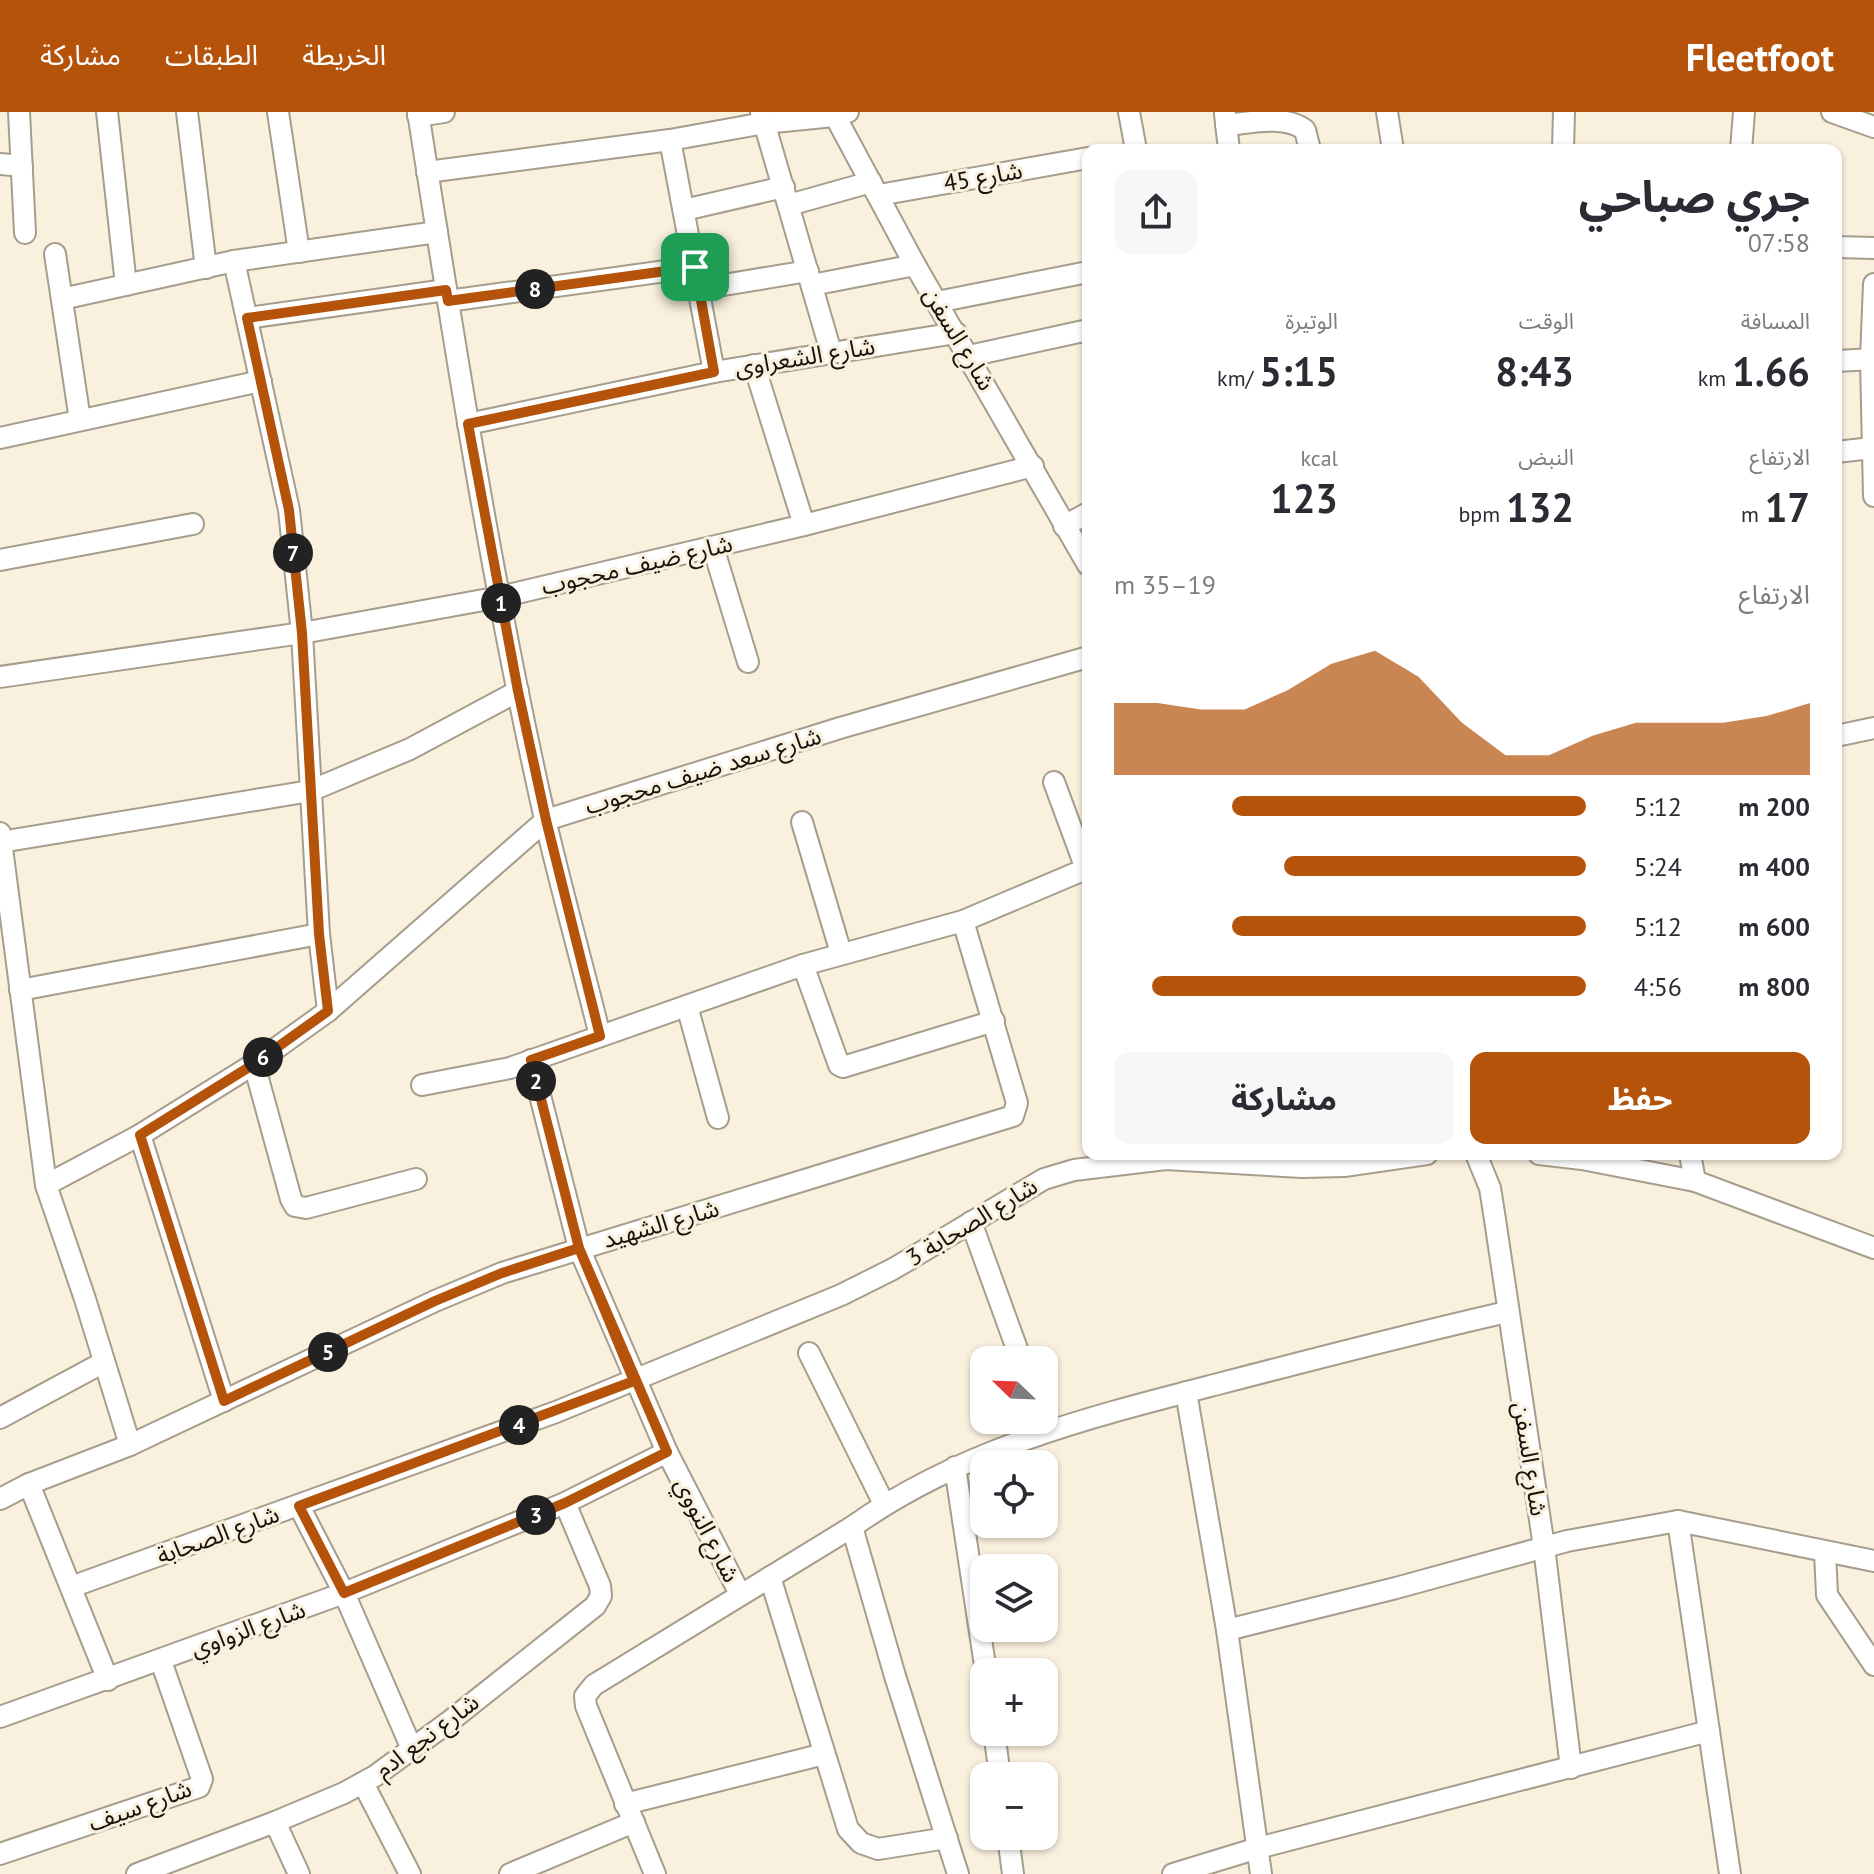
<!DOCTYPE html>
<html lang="ar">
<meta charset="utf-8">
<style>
:root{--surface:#fff;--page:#f7f7f7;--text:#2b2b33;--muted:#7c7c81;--accent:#b45309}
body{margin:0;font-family:"PT Sans","Noto Sans Arabic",sans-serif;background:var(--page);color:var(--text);direction:rtl;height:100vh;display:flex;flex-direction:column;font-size:30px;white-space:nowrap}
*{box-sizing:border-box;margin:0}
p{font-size:26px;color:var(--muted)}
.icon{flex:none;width:44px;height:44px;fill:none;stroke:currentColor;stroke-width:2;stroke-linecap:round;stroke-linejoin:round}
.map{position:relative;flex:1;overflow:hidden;direction:ltr}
.details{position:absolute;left:1082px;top:32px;width:760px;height:1016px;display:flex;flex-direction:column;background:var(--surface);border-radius:16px;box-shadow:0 2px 6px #0004;direction:rtl}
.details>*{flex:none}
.needle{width:52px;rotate:293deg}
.tools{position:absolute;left:970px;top:1234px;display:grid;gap:16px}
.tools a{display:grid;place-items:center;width:88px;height:88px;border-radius:16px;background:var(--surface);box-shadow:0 2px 6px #0004;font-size:40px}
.pin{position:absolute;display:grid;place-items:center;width:68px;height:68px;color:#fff;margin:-34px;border-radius:16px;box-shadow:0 4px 12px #0006}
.km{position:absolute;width:40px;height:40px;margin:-20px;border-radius:50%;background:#222;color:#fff;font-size:22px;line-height:40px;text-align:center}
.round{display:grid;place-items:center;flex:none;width:84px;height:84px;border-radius:16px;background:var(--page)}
.overview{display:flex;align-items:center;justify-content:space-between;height:136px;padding:0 32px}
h1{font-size:44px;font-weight:700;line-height:60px}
.metrics{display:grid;grid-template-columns:repeat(3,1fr);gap:12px;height:136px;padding:8px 32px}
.metrics div{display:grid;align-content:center}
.metrics b{font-size:40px;font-weight:700}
.metrics small{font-size:22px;font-weight:400}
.metrics p{font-size:22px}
.chart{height:224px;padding:16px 32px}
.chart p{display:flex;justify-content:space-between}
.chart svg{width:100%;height:144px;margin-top:8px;fill:var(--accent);opacity:.7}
.button{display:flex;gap:16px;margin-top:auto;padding:16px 32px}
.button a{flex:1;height:92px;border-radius:16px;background:var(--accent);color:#fff;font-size:32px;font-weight:700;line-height:92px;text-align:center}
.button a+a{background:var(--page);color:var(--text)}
ul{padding:0 32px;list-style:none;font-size:26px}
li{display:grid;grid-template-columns:128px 96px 1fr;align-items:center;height:60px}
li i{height:20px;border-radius:10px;background:var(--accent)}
header{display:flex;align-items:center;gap:48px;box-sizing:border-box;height:112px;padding:0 40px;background:var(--accent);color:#fff}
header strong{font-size:38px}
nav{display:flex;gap:44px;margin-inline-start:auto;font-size:28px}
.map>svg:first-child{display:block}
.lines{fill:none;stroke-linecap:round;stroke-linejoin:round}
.minor-casing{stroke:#a69d8c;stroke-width:24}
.minor{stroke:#fff;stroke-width:20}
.route-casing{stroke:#fff;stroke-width:16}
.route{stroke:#b45309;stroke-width:10}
.labels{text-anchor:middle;stroke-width:6;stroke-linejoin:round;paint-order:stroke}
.street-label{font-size:24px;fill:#16120c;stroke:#faf0de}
</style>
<header>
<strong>Fleetfoot</strong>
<nav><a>الخريطة</a><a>الطبقات</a><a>مشاركة</a></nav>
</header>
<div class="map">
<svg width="1874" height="1762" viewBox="0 0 1874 1762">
<rect width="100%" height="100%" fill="#faf0de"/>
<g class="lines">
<g class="minor-casing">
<g id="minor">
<path d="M19,0L25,121"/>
<path d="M107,0L126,173"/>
<path d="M187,0L206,156"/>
<path d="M278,0L299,140"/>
<path d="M418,0C455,236 492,473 545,707C562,780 582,851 600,924"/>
<path d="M761,0L831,240"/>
<path d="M833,0L915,153L1088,453"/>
<path d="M1129,0L1136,38"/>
<path d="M1387,0L1393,38"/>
<path d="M1832,0L1874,15"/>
<path d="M1225,2L1229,38"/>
<path d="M418,4L444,0"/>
<path d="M1226,13C1250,11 1284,2 1305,18L1310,38"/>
<path d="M670,28L714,260"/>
<path d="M1563,38L1564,0"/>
<path d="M1741,38L1744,0"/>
<path d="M0,52L22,54"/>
<path d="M427,60L670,28L764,11L834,4L848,0"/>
<path d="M879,83L1088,46"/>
<path d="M789,93L871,70"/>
<path d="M684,98L784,75"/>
<path d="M1836,135L1874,136"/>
<path d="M55,142L80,308"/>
<path d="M234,149L289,398L302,521L319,822L328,899"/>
<path d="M1874,172L1871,247L1874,384"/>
<path d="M812,173L915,153"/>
<path d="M699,177L808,159"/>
<path d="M62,187L234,149L437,120"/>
<path d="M448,189L695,155"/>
<path d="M937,190L1088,160"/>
<path d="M247,206L446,178"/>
<path d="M969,244L1088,218"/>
<path d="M1836,249L1874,247"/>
<path d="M754,253L804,413"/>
<path d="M468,312L714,260L956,221"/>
<path d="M0,326L261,269"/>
<path d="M1836,340L1872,336"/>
<path d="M1064,414L1088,401"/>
<path d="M713,435L748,550"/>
<path d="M0,448L193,412"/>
<path d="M0,565L302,521L500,485L804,413L1033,354"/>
<path d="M1836,624L1874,616"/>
<path d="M1054,670L1088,762"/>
<path d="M802,710L841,841"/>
<path d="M0,721L46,1073L85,1187L130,1333"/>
<path d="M1,730L310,679L410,637L518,579"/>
<path d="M803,853L839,953L843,955L994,909"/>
<path d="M20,878L319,822"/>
<path d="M687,894L718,1006"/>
<path d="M531,948L579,1136L667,1340L740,1482"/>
<path d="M254,952L291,1087L295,1094L306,1096L416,1067"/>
<path d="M422,973L510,956L803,853L963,809L1088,756"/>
<path d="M140,1023L224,1289"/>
<path d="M1476,1042L1490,1076L1494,1101L1544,1435L1571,1656"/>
<path d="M1539,1042L1582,1047L1695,1069L1874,1136"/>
<path d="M1690,1042L1695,1069"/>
<path d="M46,1073L140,1023L254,952L328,899L546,708L840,616L1088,545"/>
<path d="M971,1110L1021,1248"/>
<path d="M809,1241L884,1392"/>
<path d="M1186,1280L1227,1518L1261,1762"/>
<path d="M0,1306L104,1250"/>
<path d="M955,1355L986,1560"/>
<path d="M29,1372L108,1568"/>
<path d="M0,1387L29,1372L130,1333L435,1189L502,1161L1013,1004L1017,991L963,809"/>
<path d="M299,1394L344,1481L412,1637"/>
<path d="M1678,1409L1730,1762"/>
<path d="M852,1415L895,1564L958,1762"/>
<path d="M1825,1440L1827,1483L1874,1553"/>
<path d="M770,1465L848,1717L861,1731L878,1737L947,1726"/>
<path d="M71,1475L556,1300L841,1183L893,1157L1044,1067L1074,1058L1166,1047L1302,1055L1344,1054L1427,1042"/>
<path d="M1227,1518L1396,1476L1567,1429L1678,1409L1874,1449"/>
<path d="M0,1605L344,1481L565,1391L667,1340"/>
<path d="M994,1620L1000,1664"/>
<path d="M363,1671L410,1762"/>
<path d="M625,1692L824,1642"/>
<path d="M275,1710L299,1762"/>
<path d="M1008,1724L1013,1762"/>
<path d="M0,1742L199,1675L202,1667L161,1549"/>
<path d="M137,1762L275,1710L344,1681L375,1664L450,1609L595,1494L601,1484L600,1474L565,1391"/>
<path d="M510,1762L634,1710"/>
<path d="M655,1762L586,1594L585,1584L594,1573L852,1415C961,1337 1090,1305 1218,1272C1314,1247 1410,1222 1507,1200"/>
<path d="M1173,1762L1258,1736L1709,1619"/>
</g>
</g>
<use href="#minor" class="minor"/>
</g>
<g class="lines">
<g class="route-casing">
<path id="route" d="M695,155L714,260L468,312L518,579L546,708L600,924L531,948L579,1136L667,1340L565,1391L344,1481L299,1394L634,1269L579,1136L502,1161L435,1189L224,1289L140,1023L254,952L328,899L319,822L302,521L289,398L247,206L446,178L448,189L695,155"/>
</g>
<use href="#route" class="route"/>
</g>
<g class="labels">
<g class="street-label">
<text transform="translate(983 65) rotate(-10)" y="8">شارع 45</text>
<text transform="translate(959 227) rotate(59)" y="8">شارع السفن</text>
<text transform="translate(805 245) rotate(-9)" y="8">شارع الشعراوى</text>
<text transform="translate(637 453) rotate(-13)" y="8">شارع ضيف محجوب</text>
<text transform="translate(703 659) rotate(-17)" y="8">شارع سعد ضيف محجوب</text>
<text transform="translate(972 1110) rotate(-31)" y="8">شارع الصحابة 3</text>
<text transform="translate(661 1112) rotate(-16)" y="8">شارع الشهيد</text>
<text transform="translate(1530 1347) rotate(81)" y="8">شارع السفن</text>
<text transform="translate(707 1418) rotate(63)" y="8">شارع النووي</text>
<text transform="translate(218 1423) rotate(-20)" y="8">شارع الصحابة</text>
<text transform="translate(248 1517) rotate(-20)" y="8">شارع الزواوي</text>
<text transform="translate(427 1624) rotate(-37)" y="8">شارع نجع ادم</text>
<text transform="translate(140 1694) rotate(-20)" y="8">شارع سيف</text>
</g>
</g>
</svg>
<div class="tools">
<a><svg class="needle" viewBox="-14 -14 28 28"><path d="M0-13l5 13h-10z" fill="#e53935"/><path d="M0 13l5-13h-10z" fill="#7c7c81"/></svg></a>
<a><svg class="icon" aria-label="locate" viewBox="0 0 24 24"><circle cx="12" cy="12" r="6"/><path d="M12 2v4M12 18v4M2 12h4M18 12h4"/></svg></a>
<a><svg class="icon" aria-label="layers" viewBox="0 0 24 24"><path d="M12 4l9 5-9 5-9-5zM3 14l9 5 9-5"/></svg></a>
<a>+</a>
<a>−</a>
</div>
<div class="pin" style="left:695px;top:155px;background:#1e9e55"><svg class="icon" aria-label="arrive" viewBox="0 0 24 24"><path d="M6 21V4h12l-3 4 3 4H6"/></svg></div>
<b class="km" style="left:501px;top:491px">1</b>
<b class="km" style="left:536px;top:969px">2</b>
<b class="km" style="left:536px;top:1403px">3</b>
<b class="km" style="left:519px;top:1313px">4</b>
<b class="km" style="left:328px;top:1240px">5</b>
<b class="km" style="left:263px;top:945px">6</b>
<b class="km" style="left:293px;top:441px">7</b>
<b class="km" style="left:535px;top:177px">8</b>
<section class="details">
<div class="overview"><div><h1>جري صباحي</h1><p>07:58</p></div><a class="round"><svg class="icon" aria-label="share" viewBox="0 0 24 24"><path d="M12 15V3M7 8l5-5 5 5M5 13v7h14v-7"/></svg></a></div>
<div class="metrics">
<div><p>المسافة</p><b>1.66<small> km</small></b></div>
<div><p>الوقت</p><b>8:43</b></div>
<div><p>الوتيرة</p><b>5:15<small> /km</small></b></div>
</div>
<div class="metrics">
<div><p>الارتفاع</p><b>17<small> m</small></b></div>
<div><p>النبض</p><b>132<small> bpm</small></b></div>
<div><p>kcal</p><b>123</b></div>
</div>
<div class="chart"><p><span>الارتفاع</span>19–35 m</p>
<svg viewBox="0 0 160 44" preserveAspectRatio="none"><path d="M0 44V22L10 22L20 24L30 24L40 18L50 10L60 6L70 14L80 28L90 38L100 38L110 32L120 28L130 28L140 28L150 26L160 22V44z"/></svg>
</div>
<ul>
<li><b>200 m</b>5:12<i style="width:75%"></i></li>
<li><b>400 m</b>5:24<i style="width:64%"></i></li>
<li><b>600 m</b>5:12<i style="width:75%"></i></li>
<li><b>800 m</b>4:56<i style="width:92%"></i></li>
</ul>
<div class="button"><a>حفظ</a><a>مشاركة</a></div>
</section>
</div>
